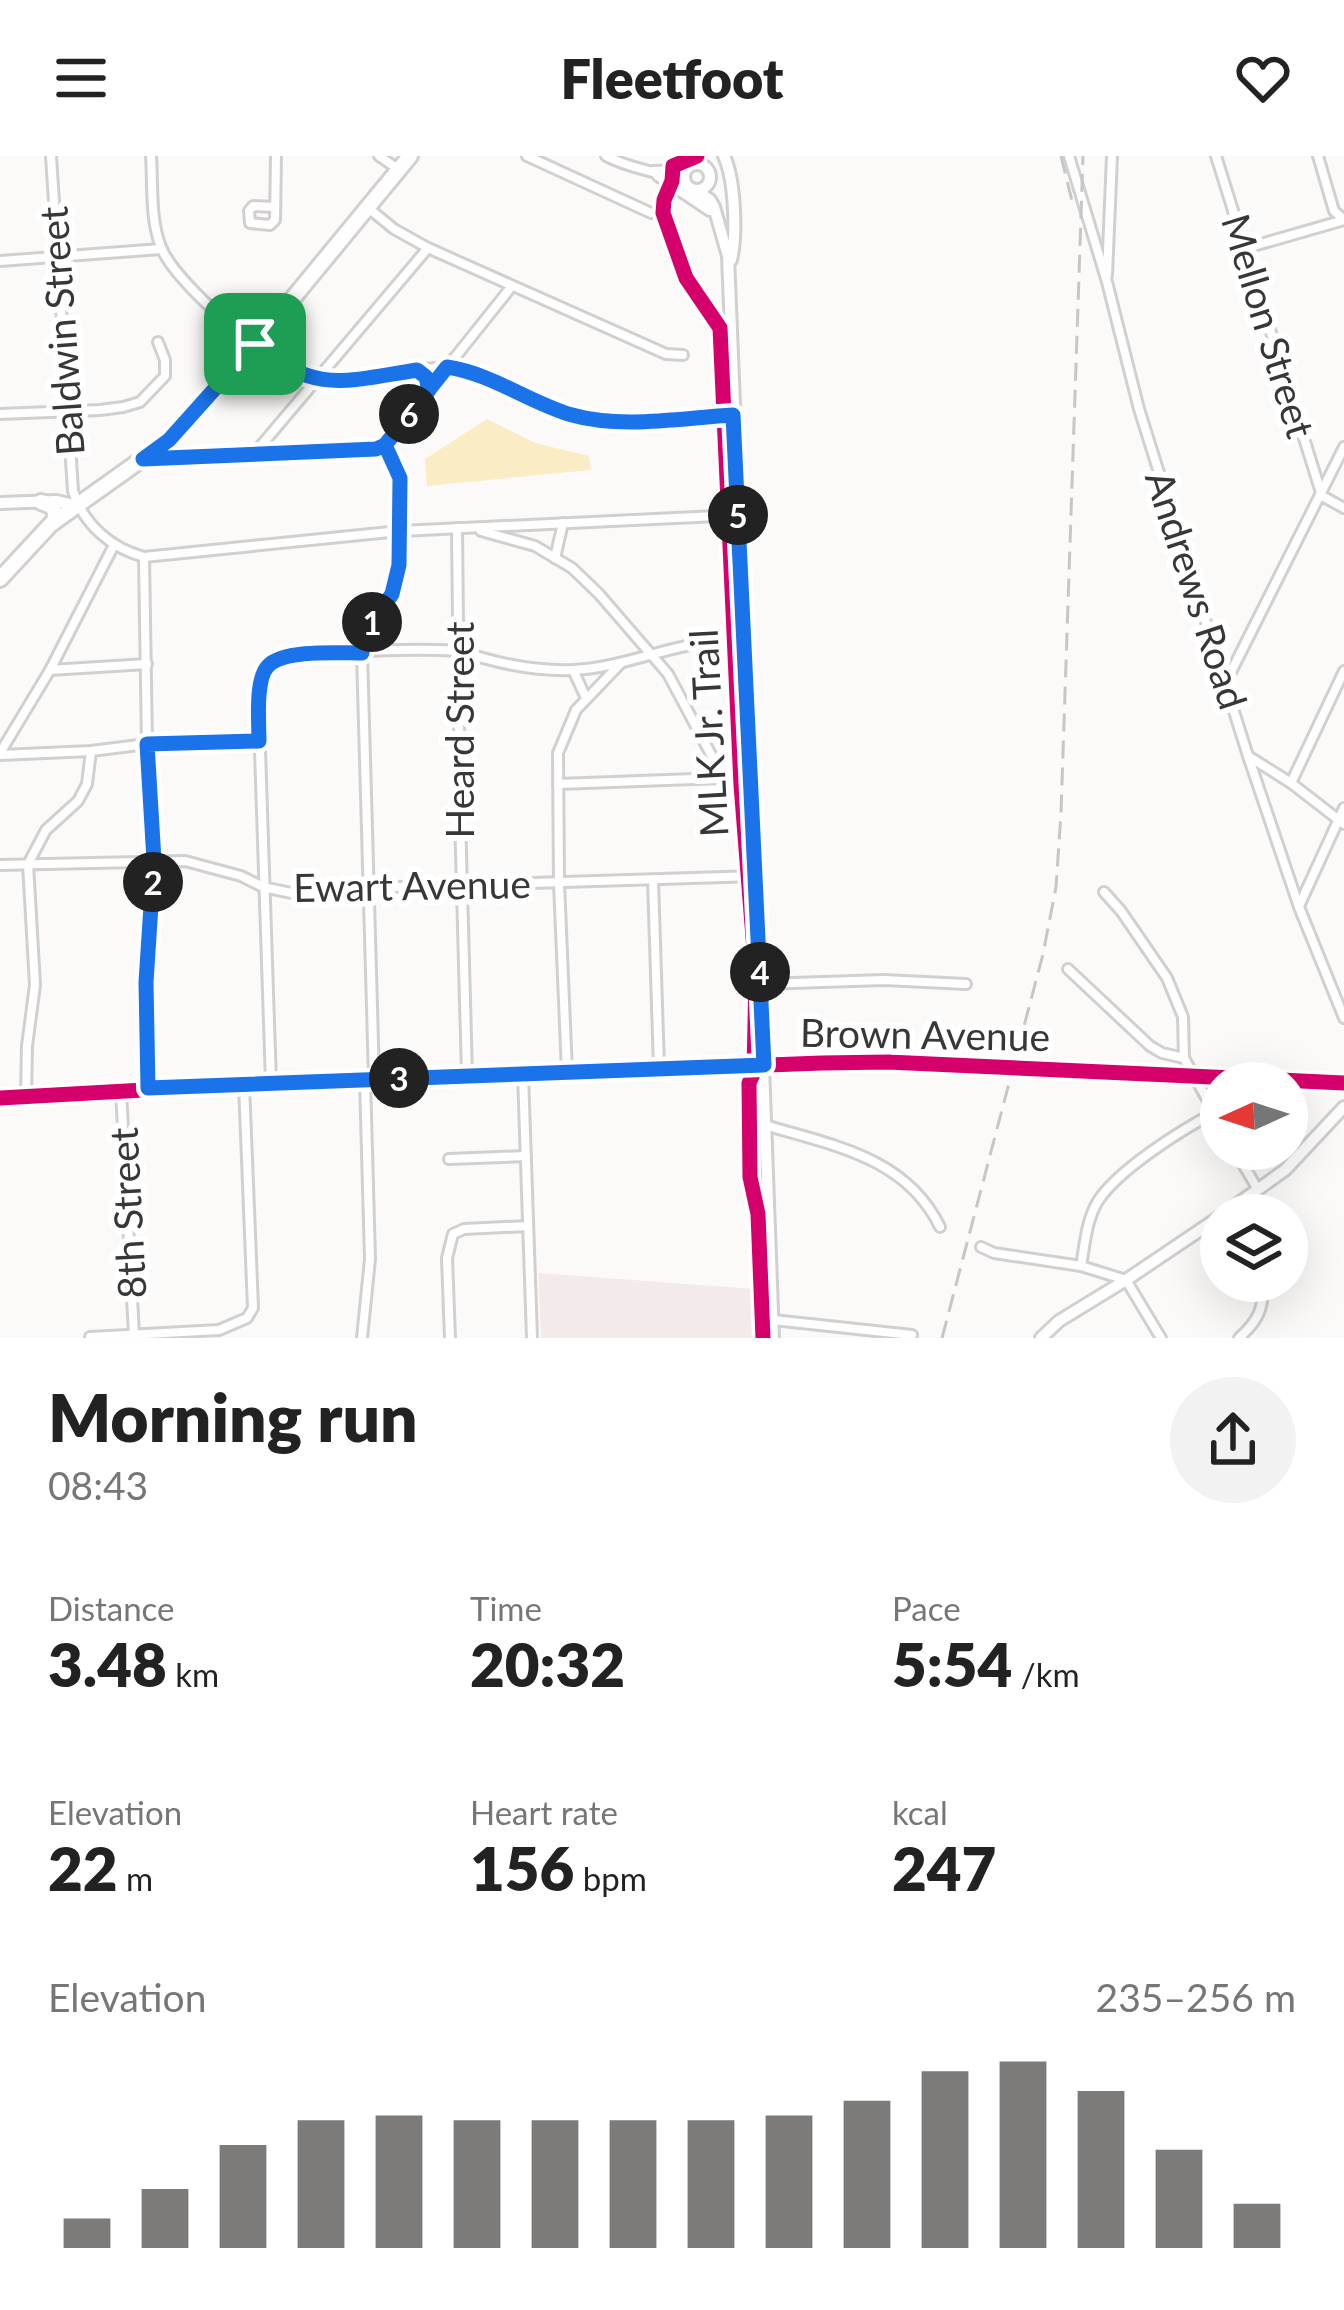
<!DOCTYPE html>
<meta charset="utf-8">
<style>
:root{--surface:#fff;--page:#f2f2f2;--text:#222;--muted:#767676;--accent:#7d7b7a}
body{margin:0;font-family:Lato,sans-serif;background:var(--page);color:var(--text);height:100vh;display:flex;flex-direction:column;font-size:45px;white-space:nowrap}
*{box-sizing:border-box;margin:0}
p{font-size:39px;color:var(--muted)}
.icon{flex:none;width:66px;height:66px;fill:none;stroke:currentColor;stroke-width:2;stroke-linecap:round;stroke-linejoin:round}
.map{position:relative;height:1182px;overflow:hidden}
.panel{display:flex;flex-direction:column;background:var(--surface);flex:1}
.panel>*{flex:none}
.needle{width:78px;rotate:267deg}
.buttons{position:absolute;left:1200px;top:906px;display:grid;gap:24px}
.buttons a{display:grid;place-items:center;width:108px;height:108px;border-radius:50%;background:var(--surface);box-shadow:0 12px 48px #0002;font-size:60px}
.pin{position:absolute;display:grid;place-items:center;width:102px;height:102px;color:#fff;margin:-51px;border-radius:24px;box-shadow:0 6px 18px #0006}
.km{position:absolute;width:60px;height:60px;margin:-30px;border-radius:50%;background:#222;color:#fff;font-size:33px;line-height:60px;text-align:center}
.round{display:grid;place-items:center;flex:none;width:126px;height:126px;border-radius:63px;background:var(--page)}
.headline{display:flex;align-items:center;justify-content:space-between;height:204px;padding:0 48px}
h1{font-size:66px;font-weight:800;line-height:90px}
.stats{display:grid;grid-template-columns:repeat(3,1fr);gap:18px;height:204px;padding:12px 48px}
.stats div{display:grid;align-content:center}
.stats b{font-size:60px;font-weight:800}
.stats small{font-size:33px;font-weight:400}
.stats p{font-size:33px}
.chart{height:336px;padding:24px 48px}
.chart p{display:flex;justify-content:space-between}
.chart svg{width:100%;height:216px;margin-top:12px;stroke:var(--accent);stroke-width:6}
header{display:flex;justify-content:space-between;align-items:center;height:156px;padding:0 48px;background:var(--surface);font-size:54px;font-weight:800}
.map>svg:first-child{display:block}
.built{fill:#f3ebea}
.green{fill:#faedc6}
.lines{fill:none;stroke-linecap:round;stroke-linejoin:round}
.street-casing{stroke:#d2d0cf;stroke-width:14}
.secondary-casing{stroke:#d2d0cf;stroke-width:16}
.primary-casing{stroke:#d2d0cf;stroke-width:20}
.street{stroke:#fffefe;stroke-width:8}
.secondary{stroke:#fffefe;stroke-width:10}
.primary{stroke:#fffefe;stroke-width:14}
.rail{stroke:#c6c6c6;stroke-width:3;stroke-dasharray:18 9;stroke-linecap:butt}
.secondary-bridge-casing{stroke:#d2d0cf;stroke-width:16;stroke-linecap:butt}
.secondary-bridge{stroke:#fffefe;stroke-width:10}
.cycleway-casing{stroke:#fff;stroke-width:22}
.cycleway{stroke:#d6006c;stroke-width:15}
.route-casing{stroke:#fff;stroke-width:24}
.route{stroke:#1a73e8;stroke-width:15}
.labels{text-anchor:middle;stroke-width:12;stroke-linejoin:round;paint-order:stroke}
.street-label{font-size:39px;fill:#383636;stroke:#fff}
</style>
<header><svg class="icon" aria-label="menu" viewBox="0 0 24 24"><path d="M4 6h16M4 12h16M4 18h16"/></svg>Fleetfoot<svg class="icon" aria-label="heart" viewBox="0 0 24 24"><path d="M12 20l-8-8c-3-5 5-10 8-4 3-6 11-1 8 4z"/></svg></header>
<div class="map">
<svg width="1344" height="1182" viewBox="0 0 1344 1182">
<rect width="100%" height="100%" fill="#fcfaf9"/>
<path class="built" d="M538,1117L755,1133L758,1182H541Z"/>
<path class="green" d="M487,263L535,287L589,300L591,314L427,330L425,303Z"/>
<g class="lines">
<g class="street-casing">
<g id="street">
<path d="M51,0L73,335C84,369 111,392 144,401L400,375L738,359"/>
<path d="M151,0C153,29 150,64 161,91C174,125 261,200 294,216C308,222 324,226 339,226C381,226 424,205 467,214C503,222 533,246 568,258C620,274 680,262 733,259"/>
<path d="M379,0L398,13"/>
<path d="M527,0L651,57"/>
<path d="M606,0C632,14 660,15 685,27"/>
<path d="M1069,0L1107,126L1139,253L1248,600L1299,751L1344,862"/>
<path d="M1216,0L1322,340L1344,352"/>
<path d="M1318,0L1334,55L1341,61"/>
<path d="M654,15L686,14"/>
<path d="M275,51L253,50L249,55L250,67L270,69L275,64L276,0"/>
<path d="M367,51L394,73L428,92L666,198L683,199"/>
<path d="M1243,93L1344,64"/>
<path d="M0,105L161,93"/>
<path d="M1107,119L1112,0"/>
<path d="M0,258L100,254L123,251L140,246L165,220V204L158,186"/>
<path d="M385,289L512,130"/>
<path d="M253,299L428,92"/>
<path d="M147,302L375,293L385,289"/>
<path d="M457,372L460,659L467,919"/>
<path d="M481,375L535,390L572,412L599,438L668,518L723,621"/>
<path d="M144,401L147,588L155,704L146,826L148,932"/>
<path d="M555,402L563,367"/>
<path d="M50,514L147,508"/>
<path d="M573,514L586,542"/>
<path d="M1226,526L1344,291"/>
<path d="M0,597L50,514L114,389"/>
<path d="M0,599L91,595L147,588L259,585"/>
<path d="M1248,600L1291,627L1344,668"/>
<path d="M1291,627L1344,515"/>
<path d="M558,628L749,621"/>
<path d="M0,709L185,705L241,720L263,731L296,738L344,737L368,732L756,720"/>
<path d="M653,724L659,912"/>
<path d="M1104,736L1121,755L1167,822L1183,861L1184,902L1221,968"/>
<path d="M1299,750L1344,652"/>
<path d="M1068,813L1150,890L1162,897L1184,902"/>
<path d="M760,828L884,824L966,828"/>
<path d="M567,916L559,727L558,597L576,554L620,508"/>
<path d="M523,918L532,1182"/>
<path d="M374,922L362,497C364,469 380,462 392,439C401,420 405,344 400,324C397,312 390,300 385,289"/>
<path d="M271,927L259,564C259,549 256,524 267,511C281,494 429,492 456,495C466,495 474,500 483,502C511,510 545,515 574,514C632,511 686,480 744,485"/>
<path d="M121,935L134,1179"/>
<path d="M26,941L27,890L35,829L28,708L46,674L78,645L87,628L91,595"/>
<path d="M765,969C834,990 906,1001 940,1071"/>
<path d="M1234,993L1257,1032"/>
<path d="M449,1003L526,1000"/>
<path d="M981,1091L994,1097L1081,1110L1126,1124L1161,1182"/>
<path d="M1081,1110C1085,1088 1086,1065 1098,1045C1118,1014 1181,974 1214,957"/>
<path d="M773,1164L912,1179"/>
<path d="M90,1181L219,1174L247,1162L253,1152L244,929"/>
<path d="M362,1182L370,1103L365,924"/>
<path d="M450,1182L447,1102L453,1078L464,1073L528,1070"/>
<path d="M1239,1182C1259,1164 1264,1152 1263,1125"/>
</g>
</g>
<g class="secondary-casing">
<g id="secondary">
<path d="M724,0C735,24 737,78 731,104"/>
<circle cx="697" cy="21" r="13"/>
<path d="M658,19L710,54"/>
<path d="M695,34L710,44L714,51L728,100L749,621L756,720L773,1182"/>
<path d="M0,347L56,345L78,350"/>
<path d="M1032,914L1184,921"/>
<path d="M1205,922L1344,927"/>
<path d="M0,942L271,927L822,907L888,906L965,910"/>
<path d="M1222,1059L1285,1014L1344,951"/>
<path d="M1041,1182L1059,1165L1126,1124L1221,1060"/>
</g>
</g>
<g class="primary-casing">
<g id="primary">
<path d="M41,346C53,350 57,353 54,366"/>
<path d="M0,423L51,368L169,284L228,221L410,0"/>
</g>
</g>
<use href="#street" class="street"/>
<use href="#secondary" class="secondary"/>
<use href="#primary" class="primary"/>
<g class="rail">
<path d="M1061,0L1072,45"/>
<path d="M942,1182L1043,798L1056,731L1061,657L1083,0"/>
</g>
<g class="secondary-bridge-casing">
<g id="secondary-bridge">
<path d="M965,910L1032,914"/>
<path d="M1184,921L1205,922"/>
</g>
</g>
<use href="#secondary-bridge" class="secondary-bridge"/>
<g class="cycleway-casing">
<g id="cycleway">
<path d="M697,0L673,10L672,25L664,44L663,57L686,122L720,172L741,629L756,820L754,916L749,927L750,1021L758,1058L763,1182"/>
<path d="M0,942L271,927L822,907L888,906L1344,927"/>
</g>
</g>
<use href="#cycleway" class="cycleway"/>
</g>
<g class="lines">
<g class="route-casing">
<path id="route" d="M255,188C314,239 347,225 417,214L426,221L429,234L385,289L400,322L399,409L392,438L363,481L362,497C340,497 283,493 268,510C255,523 259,567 259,585L147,588L154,704L146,826L148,932L764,909L733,259C681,262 622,273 572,259C528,246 493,218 447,211L385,289L376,293L143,303L169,284L255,188"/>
</g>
<use href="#route" class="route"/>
</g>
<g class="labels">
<g class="street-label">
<text transform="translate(1268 170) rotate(73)" y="14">Mellon Street</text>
<text transform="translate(62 175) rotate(-94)" y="14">Baldwin Street</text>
<text transform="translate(1196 434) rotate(72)" y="14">Andrews Road</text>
<text transform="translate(460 574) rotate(-90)" y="14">Heard Street</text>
<text transform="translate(709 577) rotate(-93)" y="14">MLK Jr. Trail</text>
<text transform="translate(412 730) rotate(-1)" y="14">Ewart Avenue</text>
<text transform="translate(925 879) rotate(1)" y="14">Brown Avenue</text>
<text transform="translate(128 1057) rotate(-93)" y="14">8th Street</text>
</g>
</g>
</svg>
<div class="buttons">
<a><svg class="needle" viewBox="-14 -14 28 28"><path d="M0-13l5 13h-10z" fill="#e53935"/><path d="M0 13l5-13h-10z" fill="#767676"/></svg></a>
<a><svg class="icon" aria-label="layers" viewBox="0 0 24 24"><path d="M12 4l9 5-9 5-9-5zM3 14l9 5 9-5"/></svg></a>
</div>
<div class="pin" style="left:255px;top:188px;background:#1e9e55"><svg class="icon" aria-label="arrive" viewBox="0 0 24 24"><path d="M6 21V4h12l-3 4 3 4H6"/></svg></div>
<b class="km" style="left:372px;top:466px">1</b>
<b class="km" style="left:153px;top:726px">2</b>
<b class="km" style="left:399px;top:922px">3</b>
<b class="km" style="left:760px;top:816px">4</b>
<b class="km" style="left:738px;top:359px">5</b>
<b class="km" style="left:409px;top:258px">6</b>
</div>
<section class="panel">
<div class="headline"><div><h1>Morning run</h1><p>08:43</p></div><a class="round"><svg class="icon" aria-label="share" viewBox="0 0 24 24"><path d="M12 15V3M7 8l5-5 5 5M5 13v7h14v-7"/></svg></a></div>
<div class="stats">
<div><p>Distance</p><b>3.48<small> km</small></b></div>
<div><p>Time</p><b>20:32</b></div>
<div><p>Pace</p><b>5:54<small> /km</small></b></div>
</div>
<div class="stats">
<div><p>Elevation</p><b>22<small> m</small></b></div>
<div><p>Heart rate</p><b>156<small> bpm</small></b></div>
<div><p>kcal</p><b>247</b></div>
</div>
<div class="chart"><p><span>Elevation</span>235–256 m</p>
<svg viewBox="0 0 160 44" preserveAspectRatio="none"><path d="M5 44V38M15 44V32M25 44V23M35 44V18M45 44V17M55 44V18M65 44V18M75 44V18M85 44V18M95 44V17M105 44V14M115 44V8M125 44V6M135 44V12M145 44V24M155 44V35"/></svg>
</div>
</section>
